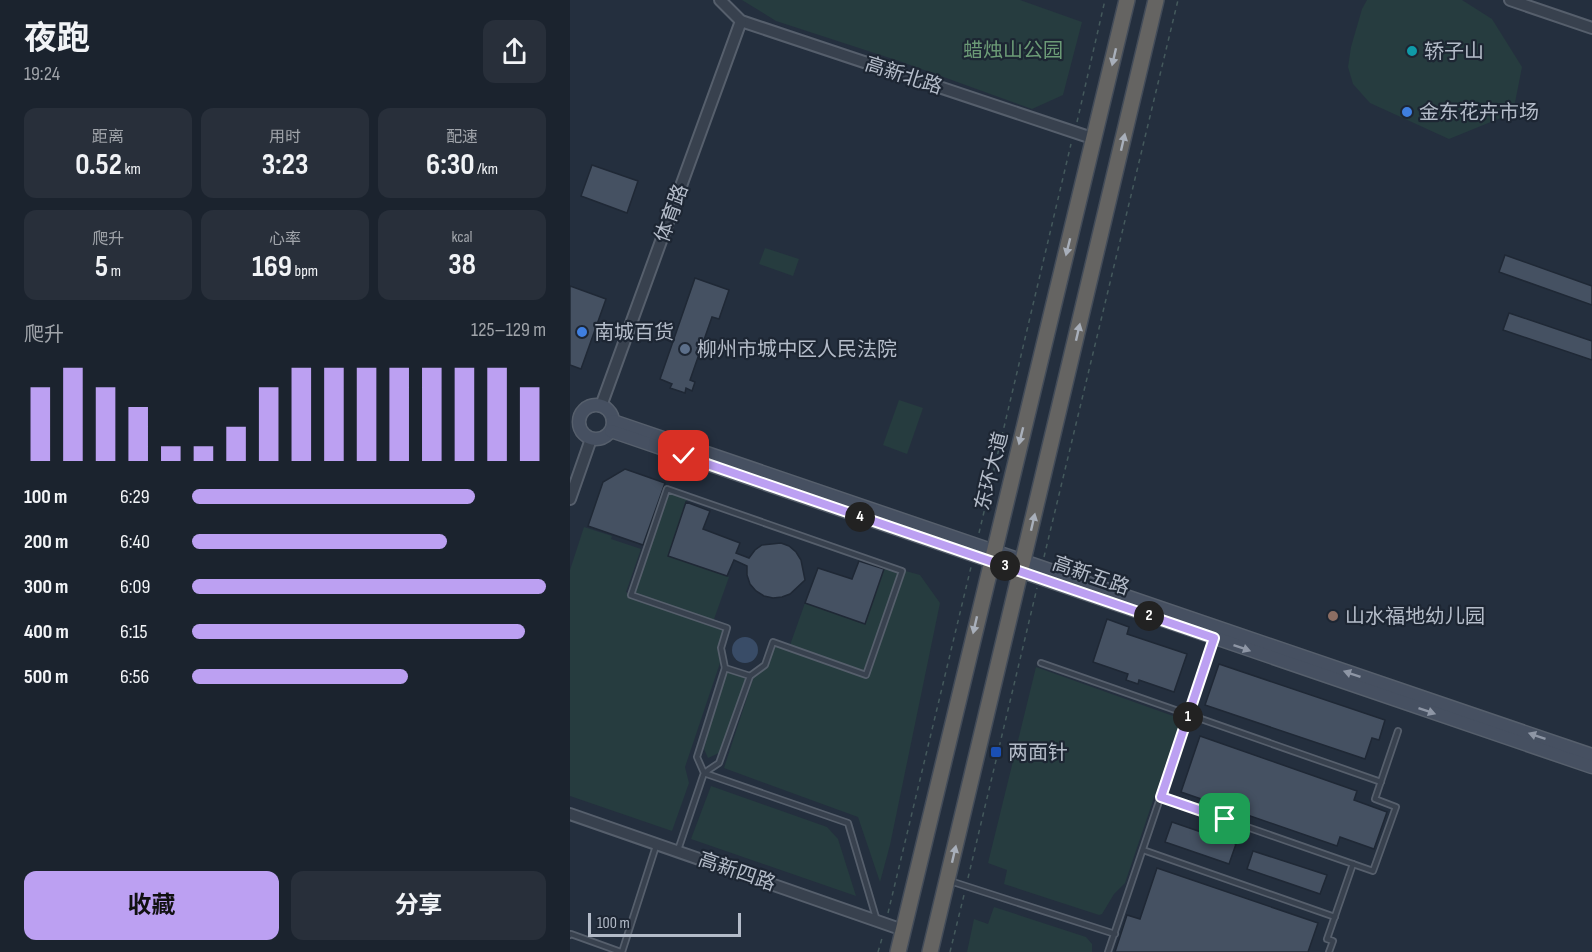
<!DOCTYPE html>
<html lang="zh">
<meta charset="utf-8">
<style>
:root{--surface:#1b232e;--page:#282f3a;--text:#f1f3f6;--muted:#a0a4aa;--accent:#bca0f2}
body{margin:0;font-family:"Sofia Sans Condensed","Noto Sans SC",sans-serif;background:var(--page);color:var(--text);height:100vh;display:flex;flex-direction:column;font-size:22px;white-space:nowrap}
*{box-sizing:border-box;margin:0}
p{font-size:20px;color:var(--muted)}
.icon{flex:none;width:33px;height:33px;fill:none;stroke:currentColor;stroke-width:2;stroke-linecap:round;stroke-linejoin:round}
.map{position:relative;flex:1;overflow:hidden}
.details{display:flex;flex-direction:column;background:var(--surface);width:570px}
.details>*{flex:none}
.scale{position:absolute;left:18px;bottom:15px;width:153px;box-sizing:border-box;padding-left:6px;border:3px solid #b4bcc9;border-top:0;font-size:16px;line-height:21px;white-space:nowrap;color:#b4bcc9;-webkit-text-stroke:4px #1d2633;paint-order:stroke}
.pin{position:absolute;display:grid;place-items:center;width:51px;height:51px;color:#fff;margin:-26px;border-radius:12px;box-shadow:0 3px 9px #0006}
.km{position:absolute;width:30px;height:30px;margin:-15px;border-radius:50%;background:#222;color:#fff;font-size:16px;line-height:30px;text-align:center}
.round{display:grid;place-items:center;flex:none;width:63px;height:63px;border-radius:12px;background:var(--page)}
.head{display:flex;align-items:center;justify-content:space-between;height:102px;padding:0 24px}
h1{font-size:33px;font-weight:700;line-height:45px}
.stats{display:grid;grid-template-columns:repeat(3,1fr);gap:9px;height:102px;padding:6px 24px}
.stats div{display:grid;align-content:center;border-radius:12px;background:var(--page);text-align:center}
.stats b{font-size:30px;font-weight:700}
.stats small{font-size:16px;font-weight:400}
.stats p{font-size:16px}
.chart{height:168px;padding:12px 24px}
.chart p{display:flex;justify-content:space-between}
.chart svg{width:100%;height:108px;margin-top:6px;stroke:var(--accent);stroke-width:6}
.button{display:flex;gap:12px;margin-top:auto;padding:12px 24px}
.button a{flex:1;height:69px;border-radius:12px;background:var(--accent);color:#111;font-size:24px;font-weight:700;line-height:69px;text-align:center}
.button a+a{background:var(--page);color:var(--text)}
ul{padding:0 24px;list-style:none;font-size:20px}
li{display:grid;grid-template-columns:96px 72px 1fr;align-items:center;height:45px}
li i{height:15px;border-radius:8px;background:var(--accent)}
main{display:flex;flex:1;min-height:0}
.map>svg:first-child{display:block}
.green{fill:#263c3f}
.water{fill:#394c67}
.building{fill:#455162;stroke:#1f2835;stroke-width:1.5}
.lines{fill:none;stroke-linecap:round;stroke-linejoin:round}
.service-casing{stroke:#565f6c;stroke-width:8}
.tertiary-casing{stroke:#565f6c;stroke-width:14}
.secondary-casing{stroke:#565f6c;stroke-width:15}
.trunk-casing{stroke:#434c59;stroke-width:18}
.path{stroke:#44595c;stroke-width:1.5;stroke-dasharray:4.5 4.5;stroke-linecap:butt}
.service{stroke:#38414e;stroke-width:4.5}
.tertiary{stroke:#38414e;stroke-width:10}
.secondary{stroke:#465061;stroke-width:12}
.trunk{stroke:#656462;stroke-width:15}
.oneway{fill:#a8afba}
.oneway2{fill:#8e96a5}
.route-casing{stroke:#fff;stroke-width:12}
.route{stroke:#bca0f2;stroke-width:8}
.culture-dot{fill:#0f9aa8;stroke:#1d2633;stroke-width:2}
.shop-dot{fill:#3f7fe0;stroke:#1d2633;stroke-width:2}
.service-dot{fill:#5c6f8a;stroke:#1d2633;stroke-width:2}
.education-dot{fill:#8d6e63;stroke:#1d2633;stroke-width:2}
.transit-dot{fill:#1a4fb4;stroke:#1d2633;stroke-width:2}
.labels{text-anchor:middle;stroke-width:4.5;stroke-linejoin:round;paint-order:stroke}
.park-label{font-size:20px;fill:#6b9a76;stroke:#1d2633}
.poi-label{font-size:20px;fill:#b4bcc9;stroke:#1d2633;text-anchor:start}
.street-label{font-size:20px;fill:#b4bcc9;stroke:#1d2633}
</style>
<main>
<section class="details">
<div class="head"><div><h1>夜跑</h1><p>19:24</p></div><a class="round"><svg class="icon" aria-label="share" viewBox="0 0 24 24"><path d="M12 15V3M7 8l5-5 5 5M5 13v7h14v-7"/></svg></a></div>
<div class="stats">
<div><p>距离</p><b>0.52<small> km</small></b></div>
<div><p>用时</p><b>3:23</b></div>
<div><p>配速</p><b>6:30<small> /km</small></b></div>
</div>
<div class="stats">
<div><p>爬升</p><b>5<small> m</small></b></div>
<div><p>心率</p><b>169<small> bpm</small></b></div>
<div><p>kcal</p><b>38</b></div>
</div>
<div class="chart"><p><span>爬升</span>125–129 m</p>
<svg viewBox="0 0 160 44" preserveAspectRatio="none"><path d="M5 44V14M15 44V6M25 44V14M35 44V22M45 44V38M55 44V38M65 44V30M75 44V14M85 44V6M95 44V6M105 44V6M115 44V6M125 44V6M135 44V6M145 44V6M155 44V14"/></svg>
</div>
<ul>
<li><b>100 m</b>6:29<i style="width:80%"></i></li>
<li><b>200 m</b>6:40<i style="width:72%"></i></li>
<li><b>300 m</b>6:09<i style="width:100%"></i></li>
<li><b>400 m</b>6:15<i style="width:94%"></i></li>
<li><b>500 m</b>6:56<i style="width:61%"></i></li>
</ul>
<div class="button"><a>收藏</a><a>分享</a></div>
</section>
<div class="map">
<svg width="1022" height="952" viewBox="0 0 1022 952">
<rect width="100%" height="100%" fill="#242f3e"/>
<g class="green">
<path d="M172,0H450L512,22L493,95L462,109L332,62L206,21Z"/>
<path d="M797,0H892L922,19L952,67L943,113L879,139L800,103L783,84L778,67L781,47L792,9Z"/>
<path d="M195,248L229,259L223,276L189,264Z"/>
<path d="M329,400L353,408L337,454L313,445Z"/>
<path d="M97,489L118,496L98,556L159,577L143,622L157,628L151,648L150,663L115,767L119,783L102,831L0,796V570L14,527L42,536L41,539L71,549L56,592L61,595Z"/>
<path d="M314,565L350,575L370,603L320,845L310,882L288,817L154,768L184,676L195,665L203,642L219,648L235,603L294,624Z"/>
<path d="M466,667L606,717L609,724L555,883L544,894L532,914L529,915L434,884L437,870L418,863Z"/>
<path d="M155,668L180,676L149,753L138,758L134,749Z"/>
<path d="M141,786L257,827L268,839L286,896L121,839Z"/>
<path d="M424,907L516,937L522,944V952H397L404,919L418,924Z"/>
</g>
<circle class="water" cx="175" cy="650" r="13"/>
<g class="building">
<path d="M22,165L68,181L57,213L11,196Z"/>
<path d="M935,255L1022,286V305L929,272Z"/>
<path d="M125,278L159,290L149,319L142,317L120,380L125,382L122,391L116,388L115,393L100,388L102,384L90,379Z"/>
<path d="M0,286L36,299L11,369L0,365Z"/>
<path d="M939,313L1022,341V360L933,330Z"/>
<path d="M55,469L95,483L73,545L18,526L33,482Z"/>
<path d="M116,502L140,511L133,529L170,543L166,553L179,558L185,550L192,545L211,543L219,546L226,552L231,560L235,580L220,594L212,597L203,598L194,596L186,591L180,584L177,575V566L164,560L157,576L98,556Z"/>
<path d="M289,561L314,569L295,624L235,603L248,568L282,579Z"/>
<path d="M537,619L559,627L557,634L617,654L604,692L569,680L568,684L556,680L558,674L523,662Z"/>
<path d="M649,664L815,720L809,740L802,738L795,759L635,705Z"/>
<path d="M630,736L787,791L784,800L817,812L804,849L770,837L767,846L611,792Z"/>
<path d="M602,822L666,844L659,864L595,842Z"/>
<path d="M683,851L757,875L750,894L677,869Z"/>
<path d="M587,868L748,923L738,952H545L557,915L570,919Z"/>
</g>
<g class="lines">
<g class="service-casing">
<g id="service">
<path d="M471,663L811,782"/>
<path d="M155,668L151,648L157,628L61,595L97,489L332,571L296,675L203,642L195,665L180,676"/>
<path d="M591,797L803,871L826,807L805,799L828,731"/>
<path d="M108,850L134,773L149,763L180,676L155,668L127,757L134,773L278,823L307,921"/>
<path d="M573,850L765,917"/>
<path d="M380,881L545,934"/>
<path d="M0,935L1,934L51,952"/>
<path d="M52,952L86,846"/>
<path d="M538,952L644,639"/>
<path d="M759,952L763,941L757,939L783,864"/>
</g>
</g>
<g class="tertiary-casing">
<g id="tertiary">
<path d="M150,0L171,21L525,139"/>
<path d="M940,0L1022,28"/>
<path d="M31,406L171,21"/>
<path d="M0,499L21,439"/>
<path d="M0,814L333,930"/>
</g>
</g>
<g class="secondary-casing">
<g id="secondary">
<circle cx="26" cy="422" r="17"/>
<path d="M43,421L1022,755"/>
<path d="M41,431L1022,767"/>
</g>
</g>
<g class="trunk-casing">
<g id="trunk">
<path d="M328,952L557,0"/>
<path d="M360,952L586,0"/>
</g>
</g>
<g class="path">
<path d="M507,122L535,0"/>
<path d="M409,533L501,144"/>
<path d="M474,557L608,0"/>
<path d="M398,878L467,588"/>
<path d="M318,913L401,567"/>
<path d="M308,952L313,935"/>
<path d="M380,952L394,895"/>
</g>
<use href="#service" class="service"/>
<use href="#tertiary" class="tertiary"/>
<use href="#secondary" class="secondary"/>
<use href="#trunk" class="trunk"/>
</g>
<defs><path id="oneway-solid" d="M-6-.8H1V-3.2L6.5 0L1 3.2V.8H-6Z" transform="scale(1.5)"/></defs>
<g class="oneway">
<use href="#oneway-solid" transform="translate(544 57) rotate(103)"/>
<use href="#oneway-solid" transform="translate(553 142) rotate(-77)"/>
<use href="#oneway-solid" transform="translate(498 247) rotate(104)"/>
<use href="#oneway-solid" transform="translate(508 332) rotate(-77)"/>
<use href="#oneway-solid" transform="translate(451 436) rotate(104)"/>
<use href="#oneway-solid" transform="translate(463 522) rotate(-77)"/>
<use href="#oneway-solid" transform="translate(405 625) rotate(103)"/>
<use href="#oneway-solid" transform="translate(384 854) rotate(-77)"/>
</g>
<g class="oneway2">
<use href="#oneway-solid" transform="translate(672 648) rotate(19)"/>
<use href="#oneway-solid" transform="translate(782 674) rotate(-161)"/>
<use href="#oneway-solid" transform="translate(857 711) rotate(19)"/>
<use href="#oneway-solid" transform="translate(967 736) rotate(-161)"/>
</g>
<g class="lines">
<g class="route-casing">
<path id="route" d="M114,456L644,638L591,797L655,819"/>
</g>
<use href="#route" class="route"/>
</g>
<circle class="culture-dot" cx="842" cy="51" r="6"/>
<g class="shop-dot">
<circle cx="837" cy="112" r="6"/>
<circle cx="12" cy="332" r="6"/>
</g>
<circle class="service-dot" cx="115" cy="349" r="6"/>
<circle class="education-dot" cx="763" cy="616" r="6"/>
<rect class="transit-dot" x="420" y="746" width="12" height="12" rx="3"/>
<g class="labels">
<g class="park-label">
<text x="443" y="57">蜡烛山公园</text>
</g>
<g class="poi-label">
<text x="854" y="58">轿子山</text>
<text x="849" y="119">金东花卉市场</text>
<text x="24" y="339">南城百货</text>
<text x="127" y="356">柳州市城中区人民法院</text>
<text x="775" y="623">山水福地幼儿园</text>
<text x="438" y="759">两面针</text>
</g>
<g class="street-label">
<text transform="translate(334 75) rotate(18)" y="7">高新北路</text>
<text transform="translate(101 213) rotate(-70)" y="7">体育路</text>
<text transform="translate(421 471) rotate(-76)" y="7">东环大道</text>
<text transform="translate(521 575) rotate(19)" y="7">高新五路</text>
<text transform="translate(167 871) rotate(19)" y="7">高新四路</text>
</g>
</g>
</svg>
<div class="scale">100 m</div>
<div class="pin" style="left:655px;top:819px;background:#1e9e55"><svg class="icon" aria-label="arrive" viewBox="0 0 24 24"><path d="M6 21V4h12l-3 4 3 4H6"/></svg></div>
<div class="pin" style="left:114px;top:456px;background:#d93025"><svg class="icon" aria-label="check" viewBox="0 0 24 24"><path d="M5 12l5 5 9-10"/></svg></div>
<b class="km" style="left:618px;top:717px">1</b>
<b class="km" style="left:579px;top:616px">2</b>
<b class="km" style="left:435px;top:566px">3</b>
<b class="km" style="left:290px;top:517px">4</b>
</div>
</main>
